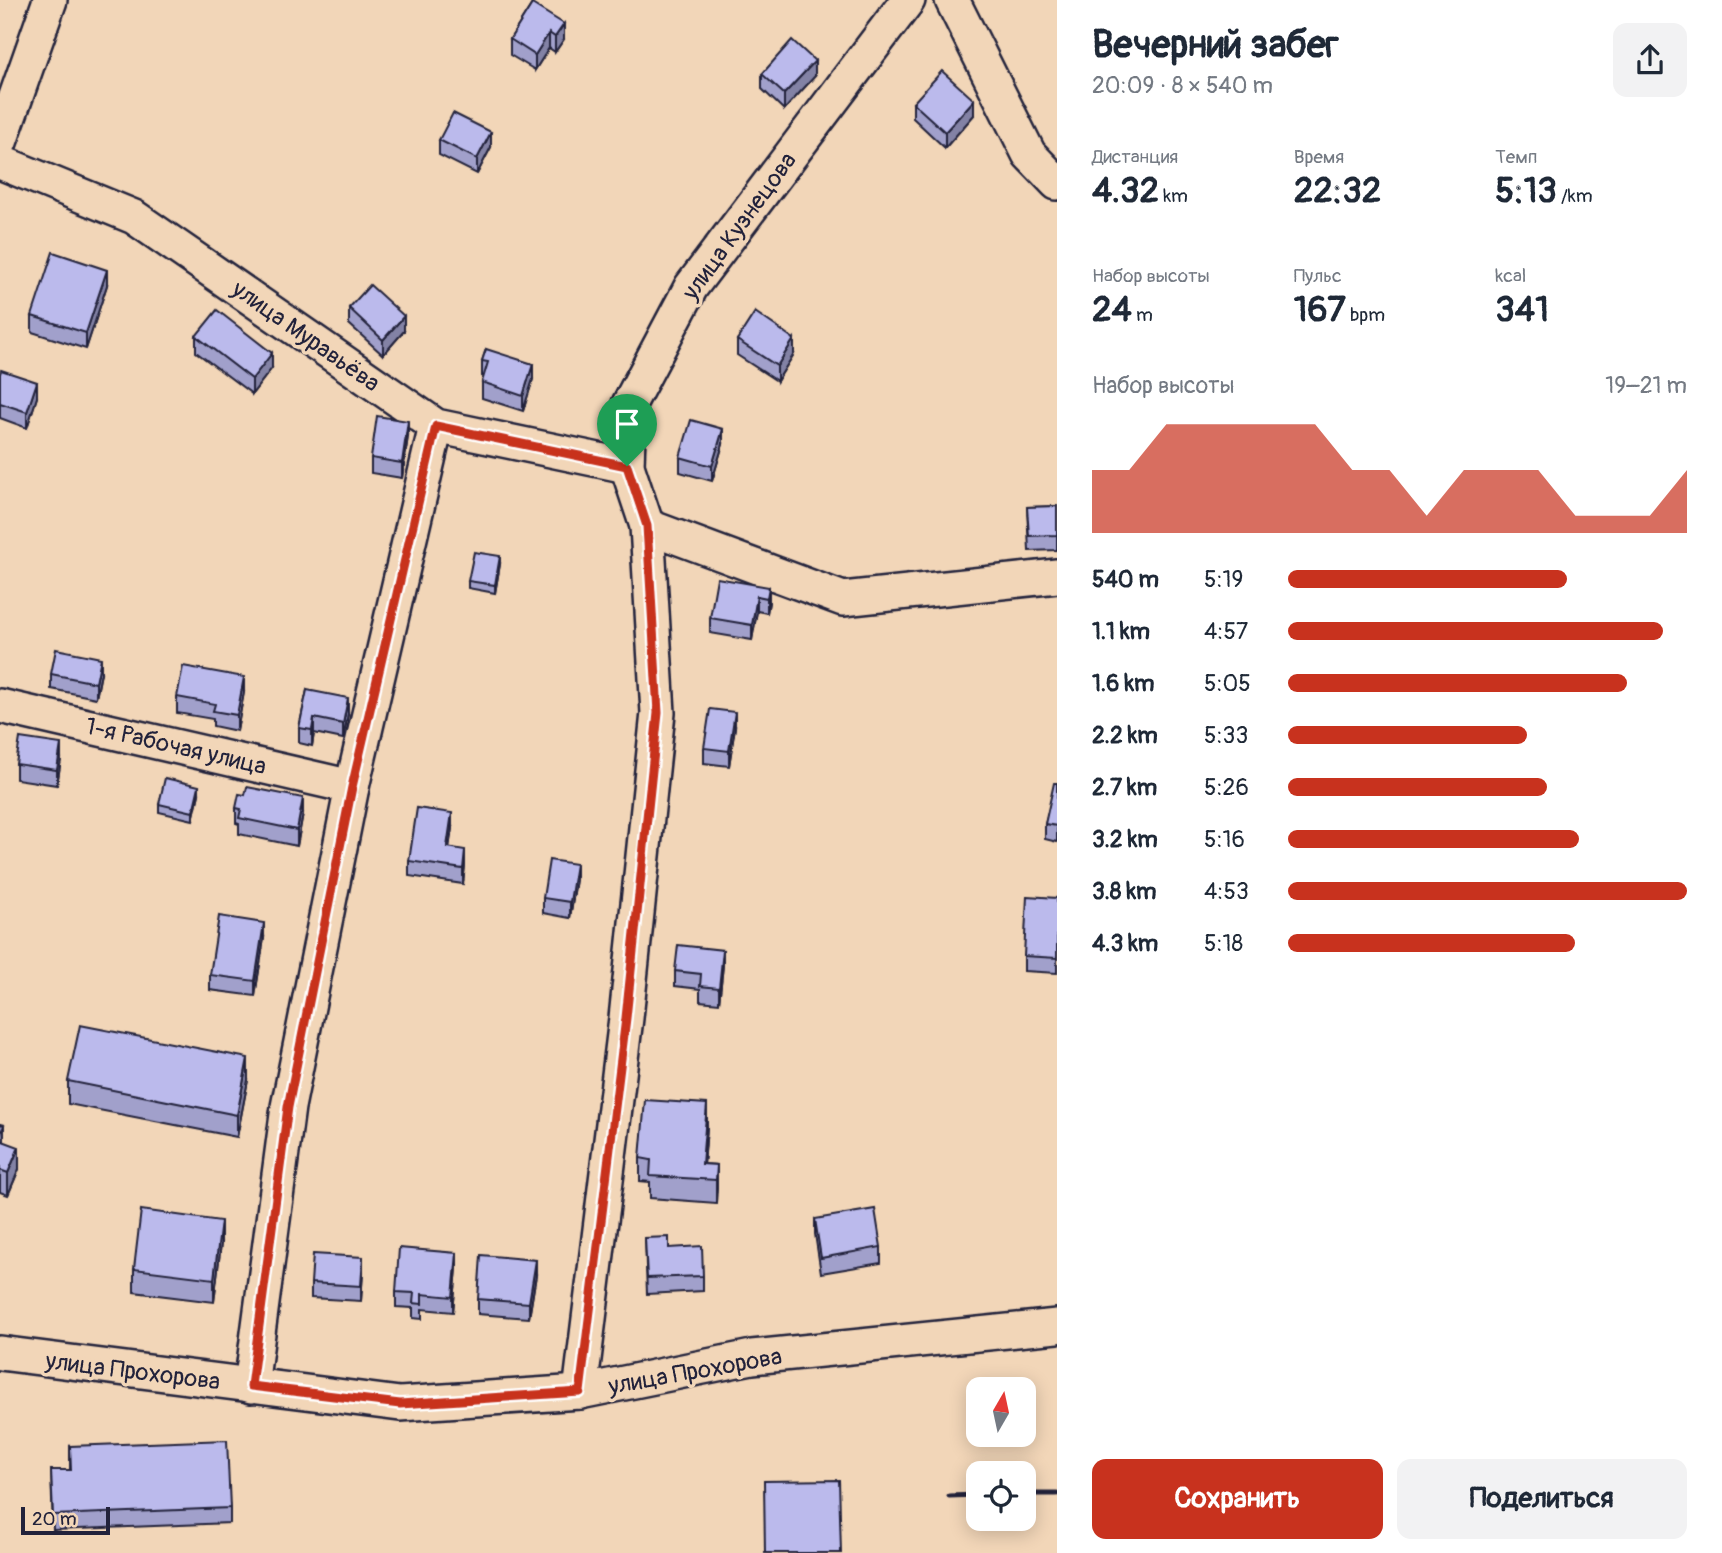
<!DOCTYPE html>
<html lang="ru">
<meta charset="utf-8">
<style>
:root{--surface:#fff;--page:#f2f2f3;--text:#1f2937;--muted:#747a83;--accent:#c8321e}
body{margin:0;font-family:Pangolin,sans-serif;background:var(--page);color:var(--text);height:100vh;display:flex;flex-direction:column;font-size:26px;white-space:nowrap}
*{box-sizing:border-box;margin:0}
p{font-size:23px;color:var(--muted)}
.icon{flex:none;width:38px;height:38px;fill:none;stroke:currentColor;stroke-width:2;stroke-linecap:round;stroke-linejoin:round}
.map{position:relative;flex:1;overflow:hidden}
.details{display:flex;flex-direction:column;background:var(--surface);width:665px}
.details>*{flex:none}
.needle{width:46px;rotate:9deg}
.buttons{position:absolute;left:966px;top:1377px;display:grid;gap:14px}
.buttons a{display:grid;place-items:center;width:70px;height:70px;border-radius:14px;background:var(--surface);box-shadow:0 4px 18px #0003;font-size:35px}
.scale{position:absolute;left:21px;bottom:18px;width:89px;box-sizing:border-box;padding-left:7px;border:4px solid #22223b;border-top:0;font-size:19px;line-height:24px;white-space:nowrap;color:#22223b;-webkit-text-stroke:5px #f2d6b8;paint-order:stroke}
.pin{position:absolute;display:grid;place-items:center;width:60px;height:60px;color:#fff;margin:-72px -30px;border-radius:50% 50% 50% 0;rotate:-45deg;box-shadow:0 0 7px #0007}
.pin .icon{rotate:45deg}
.round{display:grid;place-items:center;flex:none;width:74px;height:74px;border-radius:14px;background:var(--page)}
.headline{display:flex;align-items:center;justify-content:space-between;height:119px;padding:0 35px}
h1{font-size:38px;font-weight:700;line-height:52px}
.stats{display:grid;grid-template-columns:repeat(3,1fr);gap:10px;height:119px;padding:7px 35px}
.stats div{display:grid;align-content:center}
.stats b{font-size:35px;font-weight:700}
.stats small{font-size:19px;font-weight:400}
.stats p{font-size:19px}
.chart{height:196px;padding:14px 35px}
.chart p{display:flex;justify-content:space-between}
.chart svg{width:100%;height:126px;margin-top:7px;fill:var(--accent);opacity:.7}
.cta{display:flex;gap:14px;margin-top:auto;padding:14px 35px}
.cta a{flex:1;height:80px;border-radius:14px;background:var(--accent);color:#fff;font-size:28px;font-weight:700;line-height:80px;text-align:center}
.cta a+a{background:var(--page);color:var(--text)}
ul{padding:0 35px;list-style:none;font-size:23px}
li{display:grid;grid-template-columns:112px 84px 1fr;align-items:center;height:52px}
li i{height:18px;border-radius:9px;background:var(--accent)}
main{display:flex;flex:1;min-height:0}
.map>svg:first-child{display:block}
.lines{fill:none;stroke-linecap:round;stroke-linejoin:round}
.minor-casing{stroke:#22223b;stroke-width:38}
.minor{stroke:#f2d6b8;stroke-width:33}
.rail{stroke:#22223b;stroke-width:5}
.wall{fill:#a1a0cb;stroke:#22223b;stroke-width:2}
.shaded-wall{fill:#8382a5;stroke:#22223b;stroke-width:2}
.building{fill:#bbbaec;stroke:#22223b;stroke-width:2}
.route-casing{stroke:#fff;stroke-width:14}
.route{stroke:#c8321e;stroke-width:9}
.labels{text-anchor:middle;stroke-width:7;stroke-linejoin:round;paint-order:stroke}
.street-label{font-size:24px;fill:#22223b;stroke:#f2d6b8}
</style>
<main>
<div class="map">
<svg width="1057" height="1553" viewBox="0 0 1057 1553">
<rect width="100%" height="100%" fill="#f2d6b8"/>
<filter id="ink" filterUnits="userSpaceOnUse"><feTurbulence type="fractalNoise" baseFrequency=".0143" numOctaves="2"/><feDisplacementMap in="SourceGraphic" scale="14" xChannelSelector="R" yChannelSelector="G"/><feConvolveMatrix kernelMatrix="1 2 1 2 8 2 1 2 1" color-interpolation-filters="sRGB"/></filter>
<g filter="url(#ink)">
<g class="lines">
<g class="minor-casing">
<g id="minor">
<path d="M952,0L1029,154L1057,183"/>
<path d="M0,142L50,0"/>
<path d="M0,162L134,217L436,426L627,466"/>
<path d="M647,526L843,599L1057,576"/>
<path d="M0,706L352,787"/>
<path d="M0,1353L400,1404L580,1392L752,1357L1057,1326"/>
<path d="M251,1386L288,1107L352,787L436,426"/>
<path d="M580,1392L626,1018L658,713L647,526L627,466L629,404L691,287L908,0"/>
</g>
</g>
<use href="#minor" class="minor"/>
<g class="rail">
<path d="M1024,1494H1057"/>
<path d="M949,1496L978,1495"/>
</g>
</g>
<g class="wall">
<path d="M532,4L564,39L555,52L549,48L535,70L510,55V39Z"/>
<path d="M762,74L815,76L784,110L762,89Z"/>
<path d="M913,103L974,115L945,148L913,118Z"/>
<path d="M439,140L491,147L477,174L439,155Z"/>
<path d="M107,285L86,349L32,332V316Z"/>
<path d="M349,308L404,331L383,355L349,324Z"/>
<path d="M196,336L272,368L252,394L196,352Z"/>
<path d="M737,340L794,354L777,381L737,355Z"/>
<path d="M486,349L533,379L523,411L482,398V382L484,376H482V361Z"/>
<path d="M0,374L37,397L27,428L0,418Z"/>
<path d="M408,436L402,478L371,473V458Z"/>
<path d="M723,444L712,481L680,472V457Z"/>
<path d="M1057,506V550L1029,551L1027,507Z"/>
<path d="M500,564L495,593L468,588V581Z"/>
<path d="M769,587V602L767,613L757,611L752,640L710,633V618Z"/>
<path d="M101,673L96,698L51,689V674Z"/>
<path d="M307,690L348,714L343,739L314,733L312,746L299,743V728Z"/>
<path d="M244,692L237,731L213,726V719L177,713V697Z"/>
<path d="M735,727L729,766L704,763V748Z"/>
<path d="M61,759L57,785L16,779V764Z"/>
<path d="M1057,783V842L1045,839V824Z"/>
<path d="M199,794L193,820L159,812V804Z"/>
<path d="M236,808L303,813L297,846L239,834V824L236,823Z"/>
<path d="M452,828L449,847L465,865L463,884L409,876V861Z"/>
<path d="M576,879L570,918L543,913V898Z"/>
<path d="M1057,898V973L1024,971V956Z"/>
<path d="M264,938L255,996L210,990V975Z"/>
<path d="M723,965L719,1003L700,1001V989L675,986V971Z"/>
<path d="M248,1080L237,1137L68,1104V1081Z"/>
<path d="M0,1124L4,1142L19,1169L8,1195L0,1192Z"/>
<path d="M707,1127L704,1164L717,1165L716,1203L650,1198V1182L640,1181V1158Z"/>
<path d="M815,1219L881,1247V1263L821,1273L815,1234Z"/>
<path d="M645,1238L669,1248L703,1276V1291L647,1294Z"/>
<path d="M221,1243L214,1302L134,1292V1269Z"/>
<path d="M457,1268L453,1312L422,1309V1319L413,1318V1308L396,1307V1292Z"/>
<path d="M363,1272L361,1301L311,1298V1283Z"/>
<path d="M536,1275L529,1318L478,1314V1299Z"/>
<path d="M70,1446L230,1508V1523L53,1530L51,1470H70Z"/>
</g>
<g class="shaded-wall">
<path d="M564,24V39L555,52V37Z"/>
<path d="M549,33V48L535,70V55Z"/>
<path d="M815,61V76L784,110V94Z"/>
<path d="M974,100V115L945,148V132Z"/>
<path d="M491,132V147L477,174V159Z"/>
<path d="M107,270V285L86,349V333Z"/>
<path d="M404,316V331L383,355V340Z"/>
<path d="M794,339V354L777,381V366Z"/>
<path d="M272,353V368L252,394V379Z"/>
<path d="M533,364V379L523,411V396Z"/>
<path d="M37,382V397L27,428V412Z"/>
<path d="M408,421V436L402,478V463Z"/>
<path d="M723,429V444L712,481V466Z"/>
<path d="M500,556V564L495,593V585Z"/>
<path d="M769,587V602L767,613V598Z"/>
<path d="M757,596V611L752,640V625Z"/>
<path d="M101,658V673L96,698V683Z"/>
<path d="M244,677V692L237,731V715Z"/>
<path d="M348,698V714L343,739V724Z"/>
<path d="M735,712V727L729,766V751Z"/>
<path d="M314,718V733L312,746V730Z"/>
<path d="M61,744V759L57,785V770Z"/>
<path d="M199,786V794L193,820V812Z"/>
<path d="M303,798V813L297,846V830Z"/>
<path d="M452,813V828L447,862V847Z"/>
<path d="M465,850V865L463,884V869Z"/>
<path d="M576,864V879L570,918V902Z"/>
<path d="M264,923V938L255,996V981Z"/>
<path d="M723,950V965L719,1003V988Z"/>
<path d="M248,1058V1080L237,1137V1115Z"/>
<path d="M707,1104V1127L703,1179L702,1164Z"/>
<path d="M4,1125V1147L0,1158V1135Z"/>
<path d="M19,1147V1169L8,1195V1173Z"/>
<path d="M717,1165V1188L716,1203V1180Z"/>
<path d="M221,1221V1243L214,1302V1279Z"/>
<path d="M457,1253V1268L453,1312V1297Z"/>
<path d="M363,1257V1272L361,1301V1286Z"/>
<path d="M536,1260V1275L529,1318V1303Z"/>
</g>
<g class="building">
<path d="M532,4L564,24L555,37L549,33L535,55L510,39Z"/>
<path d="M792,40L815,61L784,94L762,74Z"/>
<path d="M942,71L974,100L945,132L913,103Z"/>
<path d="M453,113L491,132L477,159L439,140Z"/>
<path d="M53,252L107,270L86,333L32,316Z"/>
<path d="M370,285L404,316L383,340L349,308Z"/>
<path d="M217,310L272,353L252,379L196,336Z"/>
<path d="M755,312L794,339L777,366L737,340Z"/>
<path d="M486,349L533,364L523,396L482,382L488,362L482,361Z"/>
<path d="M1,370L37,382L27,412L0,403V374Z"/>
<path d="M377,416L408,421L402,463L371,458Z"/>
<path d="M691,420L723,429L712,466L680,457Z"/>
<path d="M1057,506V535L1029,536L1027,507Z"/>
<path d="M474,552L500,556L495,585L468,581Z"/>
<path d="M717,578L769,587L767,598L757,596L752,625L710,618Z"/>
<path d="M56,649L101,658L96,683L51,674Z"/>
<path d="M183,666L244,677L237,715L213,711L215,704L177,697Z"/>
<path d="M307,690L348,698L343,724L314,718L312,730L299,728Z"/>
<path d="M710,709L735,712L729,751L704,748Z"/>
<path d="M20,738L61,744L57,770L16,764Z"/>
<path d="M165,778L199,786L193,812L159,804Z"/>
<path d="M1054,783H1057V826L1045,824Z"/>
<path d="M247,787L303,798L297,830L239,818L241,809L236,808L239,794L245,795Z"/>
<path d="M417,808L452,813L447,847L465,850L463,869L409,861Z"/>
<path d="M549,860L576,864L570,902L543,898Z"/>
<path d="M1027,896L1057,898V958L1024,956Z"/>
<path d="M219,916L264,923L255,981L210,975Z"/>
<path d="M678,945L723,950L719,988L700,986L701,974L675,971Z"/>
<path d="M80,1025L248,1058L237,1115L68,1081Z"/>
<path d="M645,1100L707,1104L702,1164L717,1165L716,1180L650,1176L651,1160L640,1158Z"/>
<path d="M0,1124L4,1125L0,1135Z"/>
<path d="M0,1140L19,1147L8,1173L0,1170Z"/>
<path d="M875,1209L881,1247L821,1258L815,1219Z"/>
<path d="M141,1210L221,1221L214,1279L134,1269Z"/>
<path d="M669,1237V1248L702,1246L703,1276L647,1278L645,1238Z"/>
<path d="M399,1248L457,1253L453,1297L422,1294V1304L413,1303L414,1293L396,1292Z"/>
<path d="M313,1254L363,1257L361,1286L311,1283Z"/>
<path d="M481,1255L536,1260L529,1303L478,1299Z"/>
<path d="M227,1440L230,1508L53,1515L51,1470H71L70,1446Z"/>
<path d="M839,1480L841,1553H765L764,1481Z"/>
</g>
</g>
<g class="lines" filter="url(#ink)">
<g class="route-casing">
<path id="route" d="M436,426L627,466L647,526L658,713L626,1018L580,1392L400,1404L251,1386L288,1107L352,787Z"/>
</g>
<use href="#route" class="route"/>
</g>
<g class="labels">
<g class="street-label">
<text transform="translate(739 226) rotate(-54)" y="8">улица Кузнецова</text>
<text transform="translate(306 336) rotate(35)" y="8">улица Муравьёва</text>
<text transform="translate(176 746) rotate(13)" y="8">1-я Рабочая улица</text>
<text transform="translate(133 1371) rotate(7)" y="8">улица Прохорова</text>
<text transform="translate(695 1371) rotate(-10)" y="8">улица Прохорова</text>
</g>
</g>
</svg>
<div class="buttons">
<a><svg class="needle" viewBox="-14 -14 28 28"><path d="M0-13l5 13h-10z" fill="#e53935"/><path d="M0 13l5-13h-10z" fill="#747a83"/></svg></a>
<a><svg class="icon" aria-label="locate" viewBox="0 0 24 24"><circle cx="12" cy="12" r="6"/><path d="M12 2v4M12 18v4M2 12h4M18 12h4"/></svg></a>
</div>
<div class="scale">20 m</div>
<div class="pin" style="left:627px;top:466px;background:#1e9e55"><svg class="icon" aria-label="arrive" viewBox="0 0 24 24"><path d="M6 21V4h12l-3 4 3 4H6"/></svg></div>
</div>
<section class="details">
<div class="headline"><div><h1>Вечерний забег</h1><p>20:09 · 8 × 540 m</p></div><a class="round"><svg class="icon" aria-label="share" viewBox="0 0 24 24"><path d="M12 15V3M7 8l5-5 5 5M5 13v7h14v-7"/></svg></a></div>
<div class="stats">
<div><p>Дистанция</p><b>4.32<small> km</small></b></div>
<div><p>Время</p><b>22:32</b></div>
<div><p>Темп</p><b>5:13<small> /km</small></b></div>
</div>
<div class="stats">
<div><p>Набор высоты</p><b>24<small> m</small></b></div>
<div><p>Пульс</p><b>167<small> bpm</small></b></div>
<div><p>kcal</p><b>341</b></div>
</div>
<div class="chart"><p><span>Набор высоты</span>19–21 m</p>
<svg viewBox="0 0 160 44" preserveAspectRatio="none"><path d="M0 44V22L10 22L20 6L30 6L40 6L50 6L60 6L70 22L80 22L90 38L100 22L110 22L120 22L130 38L140 38L150 38L160 22V44z"/></svg>
</div>
<ul>
<li><b>540 m</b>5:19<i style="width:70%"></i></li>
<li><b>1.1 km</b>4:57<i style="width:94%"></i></li>
<li><b>1.6 km</b>5:05<i style="width:85%"></i></li>
<li><b>2.2 km</b>5:33<i style="width:60%"></i></li>
<li><b>2.7 km</b>5:26<i style="width:65%"></i></li>
<li><b>3.2 km</b>5:16<i style="width:73%"></i></li>
<li><b>3.8 km</b>4:53<i style="width:100%"></i></li>
<li><b>4.3 km</b>5:18<i style="width:72%"></i></li>
</ul>
<div class="cta"><a>Сохранить</a><a>Поделиться</a></div>
</section>
</main>
